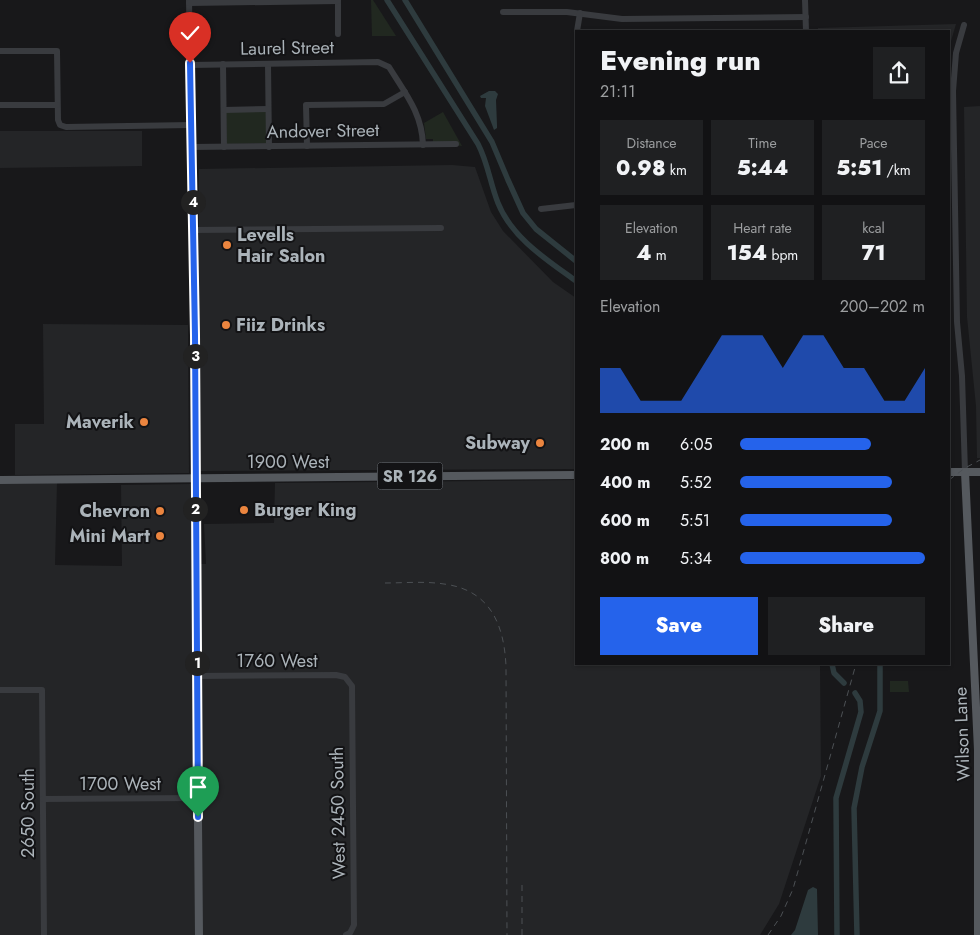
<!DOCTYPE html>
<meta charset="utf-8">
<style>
:root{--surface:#121214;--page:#1f2022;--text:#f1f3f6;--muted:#9c9ea0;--line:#313234;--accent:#2563eb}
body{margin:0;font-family:Jost,sans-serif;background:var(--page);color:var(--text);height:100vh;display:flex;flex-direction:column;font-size:19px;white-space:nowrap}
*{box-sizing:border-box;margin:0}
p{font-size:16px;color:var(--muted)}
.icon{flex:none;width:28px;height:28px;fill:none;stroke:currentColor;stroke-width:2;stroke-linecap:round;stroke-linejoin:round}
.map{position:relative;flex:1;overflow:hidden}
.side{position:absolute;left:575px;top:30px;width:375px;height:635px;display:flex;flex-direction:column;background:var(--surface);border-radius:0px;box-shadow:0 1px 4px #0004,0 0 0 1px var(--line)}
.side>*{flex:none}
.pin{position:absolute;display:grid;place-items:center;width:42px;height:42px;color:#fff;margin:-51px -21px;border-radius:50% 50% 50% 0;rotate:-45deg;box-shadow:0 0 5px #0007}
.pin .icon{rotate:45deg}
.km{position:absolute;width:25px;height:25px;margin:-12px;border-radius:50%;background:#222;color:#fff;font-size:14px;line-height:25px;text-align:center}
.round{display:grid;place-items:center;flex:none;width:52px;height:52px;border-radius:0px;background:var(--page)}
.summary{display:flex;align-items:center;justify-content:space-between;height:85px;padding:0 25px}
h1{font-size:28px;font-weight:800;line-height:38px}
.stats{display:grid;grid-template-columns:repeat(3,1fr);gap:8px;height:85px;padding:5px 25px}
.stats div{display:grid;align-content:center;border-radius:0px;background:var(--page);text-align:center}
.stats b{font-size:21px;font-weight:800}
.stats small{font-size:14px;font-weight:400}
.stats p{font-size:14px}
.chart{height:140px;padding:10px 25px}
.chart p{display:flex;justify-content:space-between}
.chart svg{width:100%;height:90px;margin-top:5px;fill:var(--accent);opacity:.7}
.cta{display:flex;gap:10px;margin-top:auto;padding:10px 25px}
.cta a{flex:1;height:58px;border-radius:0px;background:var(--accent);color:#fff;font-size:20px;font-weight:800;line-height:58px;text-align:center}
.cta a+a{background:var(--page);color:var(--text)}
ul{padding:0 25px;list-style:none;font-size:16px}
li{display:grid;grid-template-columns:80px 60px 1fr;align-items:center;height:38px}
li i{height:12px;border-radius:6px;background:var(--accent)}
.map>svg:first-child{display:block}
.built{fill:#242527}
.green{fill:#212820}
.water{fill:#2e3b3e}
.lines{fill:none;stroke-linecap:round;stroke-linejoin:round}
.canal{stroke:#2e3b3e;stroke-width:5.5}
.minor{stroke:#393b3f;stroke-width:6}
.major{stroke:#55595e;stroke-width:8}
.rail{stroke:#4c5054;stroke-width:1;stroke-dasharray:6 5;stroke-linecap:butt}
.route-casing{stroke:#fff;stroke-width:10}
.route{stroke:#2563eb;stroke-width:6}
.poi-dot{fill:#eb853f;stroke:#131315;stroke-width:2}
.labels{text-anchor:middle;stroke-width:4;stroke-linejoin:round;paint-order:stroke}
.shield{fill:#131315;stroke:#7d8388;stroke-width:1}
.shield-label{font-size:16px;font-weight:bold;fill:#abb3b9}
.street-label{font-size:18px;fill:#abb3b9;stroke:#131315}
.poi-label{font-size:18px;font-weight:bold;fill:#abb3b9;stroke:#131315;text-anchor:end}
</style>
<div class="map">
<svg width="980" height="935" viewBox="0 0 980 935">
<rect width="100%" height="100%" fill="#18181a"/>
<g class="built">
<path d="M956,24L949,48V31H818V28Z"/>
<path d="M980,106V458H977L976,406L967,317L964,107Z"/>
<path d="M0,131H142V166L0,168Z"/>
<path d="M452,165L475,167L491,212L503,231L553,282L576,298V469L199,471V169Z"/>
<path d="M43,324L188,325L189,473L15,475V424H44Z"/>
<path d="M576,480V664H820L821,776L779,904L760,935H0V484L57,483L55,565L122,566L121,485L191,484L192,564H206L204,524L274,523L275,483Z"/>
</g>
<g class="green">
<path d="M371,0H373L396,36H372Z"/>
<path d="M266,111L267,143L227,144L226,112Z"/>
<path d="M443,112L462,146L433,142V139H426L424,123Z"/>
<path d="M890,681H908L909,692H890Z"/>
</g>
<g class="water">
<path d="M489,91H495L498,94L496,100L497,125V128L494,130L485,106L486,98H481L480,96Z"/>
<path d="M813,887L817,889L818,935H791L795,930L808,890Z"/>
</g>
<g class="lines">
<g class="canal">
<path d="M387,0L478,144C488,163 490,183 498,203C512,238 547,260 576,281"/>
<path d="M405,0L492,142L508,180L523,213L536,229L576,261"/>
<path d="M832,664L834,673L844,683"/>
<path d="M837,935L836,798L861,712L860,701L855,693"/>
<path d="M857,935L854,808L862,767L880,711V664"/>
</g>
<g class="minor">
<path d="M189,0L195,335V478"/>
<path d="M338,0V34"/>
<path d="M805,0L806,31"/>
<path d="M189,3L338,1"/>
<path d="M503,12H567L622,19L806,17"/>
<path d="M964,25L956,53L953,91L957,322L962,376L965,472"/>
<path d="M577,31L580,13"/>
<path d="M0,51H57L58,120L60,125L66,127L191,125"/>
<path d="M223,64L224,147"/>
<path d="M268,64L269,147"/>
<path d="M190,65L378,62L389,67C405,93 422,113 423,145"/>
<path d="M0,105H57"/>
<path d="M224,110L268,109"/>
<path d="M307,146L306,105L384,104L405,92"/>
<path d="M192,147L456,144"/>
<path d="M541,209L576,205"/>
<path d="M193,230L441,228"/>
<path d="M197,676L336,675L345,677L352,686L354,925L350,933L346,935"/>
<path d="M0,690H42L44,935"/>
<path d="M43,799L198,798"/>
</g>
<g class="major">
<path d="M949,472H980"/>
<path d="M965,472L978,750V935"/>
<path d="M195,478L199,935"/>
<path d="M0,480L576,475"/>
</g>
<g class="rail">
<path d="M949,480L965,468L980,460"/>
<path d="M385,583C404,583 425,581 444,584C490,590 504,624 506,666L507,935"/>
<path d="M522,885V935"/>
<path d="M768,935L781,916L793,889L856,664"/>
</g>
</g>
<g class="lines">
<g class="route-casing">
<path id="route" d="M190,63L195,335L198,817"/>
</g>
<use href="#route" class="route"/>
</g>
<g class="poi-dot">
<circle cx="227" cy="245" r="5"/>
<circle cx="226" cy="325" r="5"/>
<circle cx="144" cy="422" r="5"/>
<circle cx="540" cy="443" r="5"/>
<circle cx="244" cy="510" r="5"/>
<circle cx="160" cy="511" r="5"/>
<circle cx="160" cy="536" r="5"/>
</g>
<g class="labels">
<rect class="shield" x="377.5" y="462.5" width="65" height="27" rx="4"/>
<g class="shield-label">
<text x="410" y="482">SR 126</text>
</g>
<g class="street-label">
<text transform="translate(287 48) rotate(-1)" y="6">Laurel Street</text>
<text transform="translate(323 131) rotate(-1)" y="6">Andover Street</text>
<text x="288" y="468">1900 West</text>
<text x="277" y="667">1760 West</text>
<text transform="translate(962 734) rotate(-92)" y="6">Wilson Lane</text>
<text x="120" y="790">1700 West</text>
<text transform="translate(28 813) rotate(-90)" y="6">2650 South</text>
<text transform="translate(338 813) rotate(-91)" y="6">West 2450 South</text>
</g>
<g class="poi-label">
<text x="237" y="241" text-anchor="start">Levells<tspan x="237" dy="21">Hair Salon</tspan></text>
<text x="236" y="331" text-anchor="start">Fiiz Drinks</text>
<text x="134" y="428">Maverik</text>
<text x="530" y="449">Subway</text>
<text x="254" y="516" text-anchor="start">Burger King</text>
<text x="150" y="517">Chevron</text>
<text x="150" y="542">Mini Mart</text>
</g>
</g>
</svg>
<div class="pin" style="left:198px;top:817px;background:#1e9e55"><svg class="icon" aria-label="arrive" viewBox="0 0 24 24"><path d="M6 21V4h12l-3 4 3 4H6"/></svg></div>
<div class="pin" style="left:190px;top:63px;background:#d93025"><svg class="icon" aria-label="check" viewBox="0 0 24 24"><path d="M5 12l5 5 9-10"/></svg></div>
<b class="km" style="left:197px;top:663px">1</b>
<b class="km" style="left:195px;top:509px">2</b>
<b class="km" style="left:195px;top:356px">3</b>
<b class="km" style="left:193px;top:202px">4</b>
<section class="side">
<div class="summary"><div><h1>Evening run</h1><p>21:11</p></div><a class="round"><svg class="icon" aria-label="share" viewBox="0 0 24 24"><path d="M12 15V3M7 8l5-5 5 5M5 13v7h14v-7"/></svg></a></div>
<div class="stats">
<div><p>Distance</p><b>0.98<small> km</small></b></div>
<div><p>Time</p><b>5:44</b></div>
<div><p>Pace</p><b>5:51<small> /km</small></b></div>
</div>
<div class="stats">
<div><p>Elevation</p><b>4<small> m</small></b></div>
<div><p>Heart rate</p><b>154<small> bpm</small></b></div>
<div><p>kcal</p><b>71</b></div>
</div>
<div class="chart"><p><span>Elevation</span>200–202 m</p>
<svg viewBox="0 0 160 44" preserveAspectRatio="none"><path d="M0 44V22L10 22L20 38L30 38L40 38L50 22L60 6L70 6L80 6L90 22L100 6L110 6L120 22L130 22L140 38L150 38L160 22V44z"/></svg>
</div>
<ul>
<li><b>200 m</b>6:05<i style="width:71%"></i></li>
<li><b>400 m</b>5:52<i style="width:82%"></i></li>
<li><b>600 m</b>5:51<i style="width:82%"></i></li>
<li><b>800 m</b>5:34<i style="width:100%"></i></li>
</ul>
<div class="cta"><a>Save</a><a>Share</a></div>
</section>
</div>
